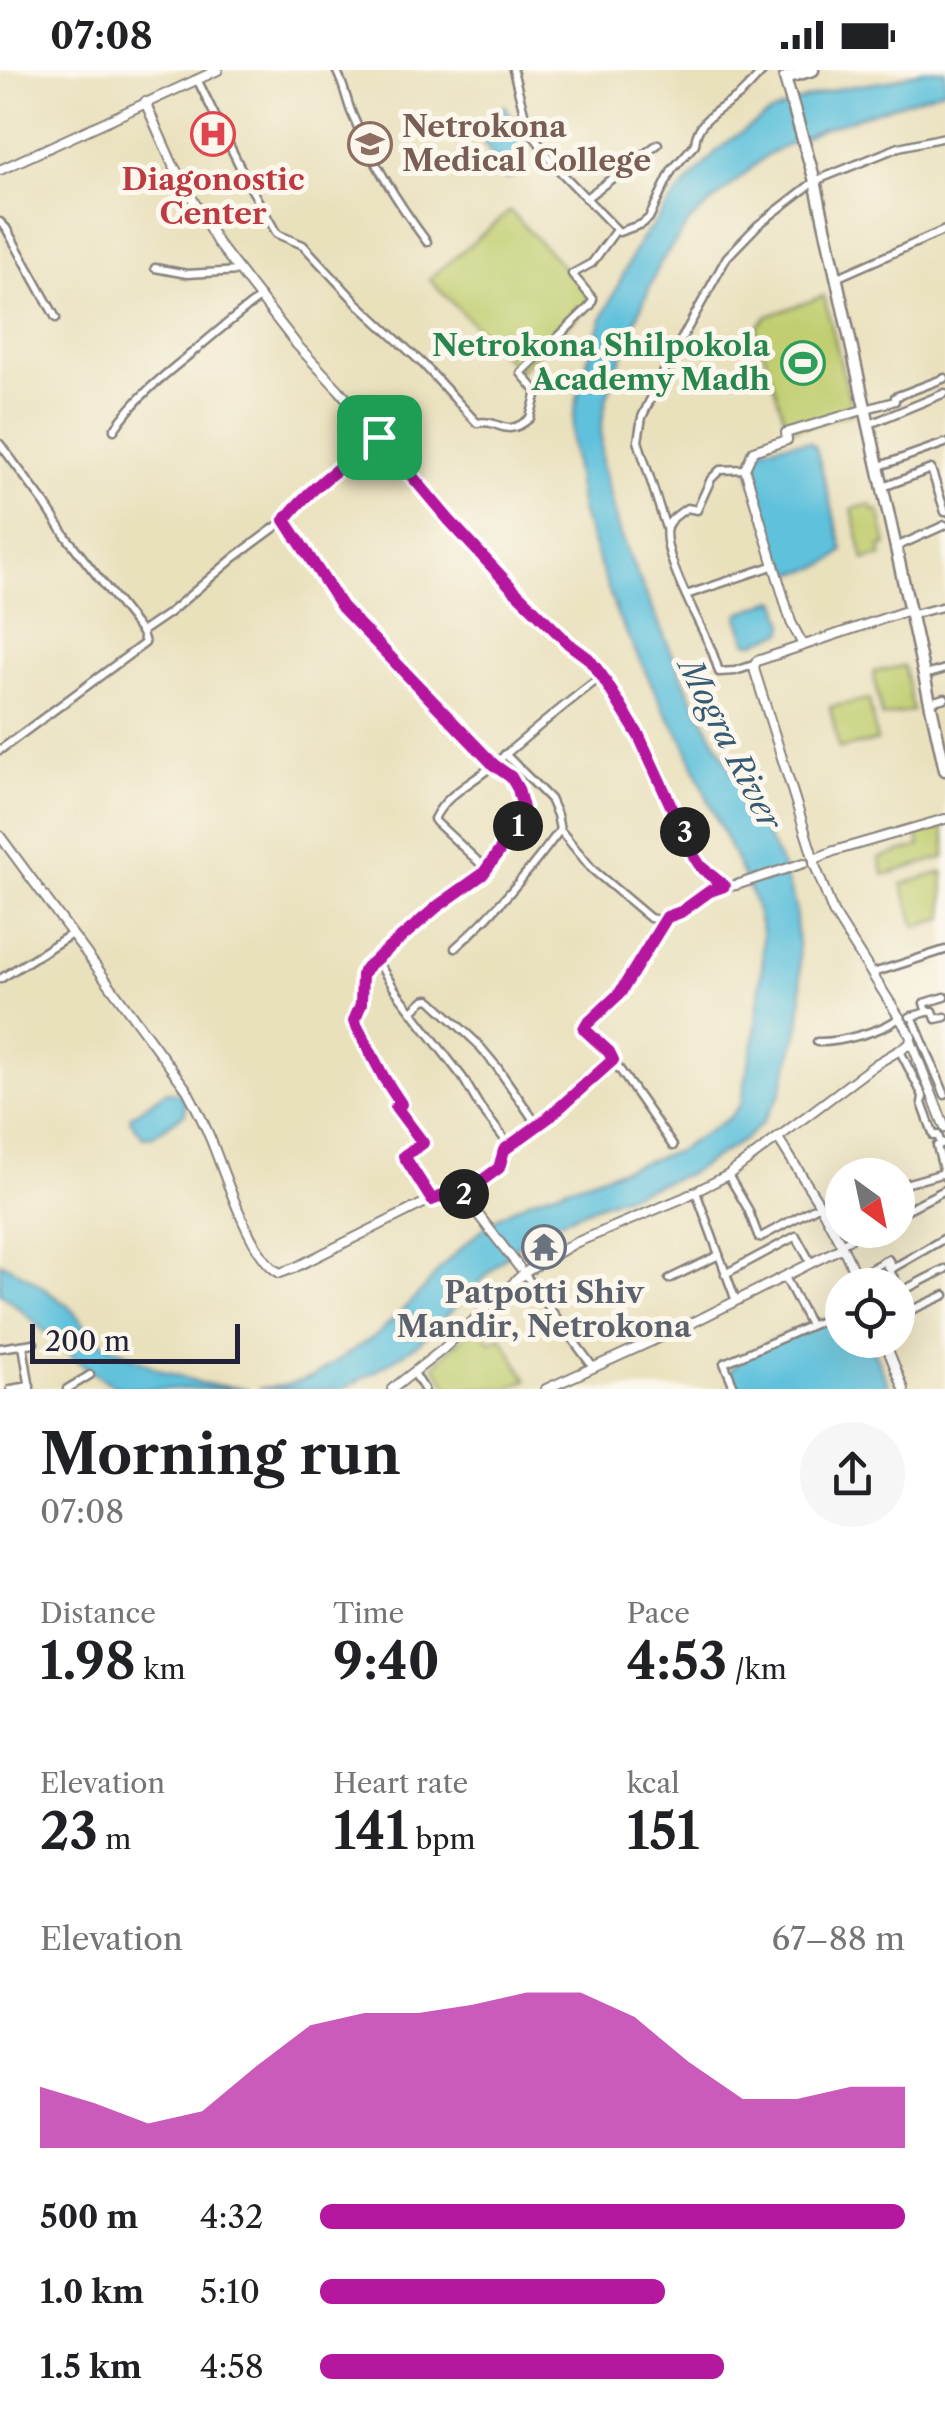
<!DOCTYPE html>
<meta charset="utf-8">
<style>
:root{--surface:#fff;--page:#f6f6f6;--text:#202124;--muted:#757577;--accent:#b5179e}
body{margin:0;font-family:"Libre Caslon Text",serif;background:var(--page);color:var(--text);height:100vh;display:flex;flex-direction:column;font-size:38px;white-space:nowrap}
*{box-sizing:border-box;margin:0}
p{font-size:32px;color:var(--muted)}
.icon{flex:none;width:55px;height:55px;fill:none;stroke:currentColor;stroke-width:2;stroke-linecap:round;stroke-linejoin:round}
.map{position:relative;height:1319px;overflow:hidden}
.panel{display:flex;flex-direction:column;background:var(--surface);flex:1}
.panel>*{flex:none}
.needle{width:65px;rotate:147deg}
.fabs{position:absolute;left:825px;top:1088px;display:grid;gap:20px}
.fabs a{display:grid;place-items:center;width:90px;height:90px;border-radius:50%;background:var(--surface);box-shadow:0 10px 40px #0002;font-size:50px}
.scale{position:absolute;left:30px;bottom:25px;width:210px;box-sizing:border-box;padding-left:10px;border:5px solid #22223b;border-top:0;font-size:28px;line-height:35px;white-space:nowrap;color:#22223b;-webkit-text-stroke:8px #fbf7ec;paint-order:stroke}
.pin{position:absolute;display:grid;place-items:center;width:85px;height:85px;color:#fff;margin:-42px;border-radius:20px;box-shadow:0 5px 15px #0006}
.km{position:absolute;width:50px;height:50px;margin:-25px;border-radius:50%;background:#222;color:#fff;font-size:28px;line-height:50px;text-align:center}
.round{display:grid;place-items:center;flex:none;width:105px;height:105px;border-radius:52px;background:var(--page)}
.head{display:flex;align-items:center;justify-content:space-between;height:170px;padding:0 40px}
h1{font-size:55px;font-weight:700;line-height:75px}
.stats{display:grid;grid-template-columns:repeat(3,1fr);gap:15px;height:170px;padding:10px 40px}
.stats div{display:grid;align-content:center}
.stats b{font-size:50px;font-weight:700}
.stats small{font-size:28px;font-weight:400}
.stats p{font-size:28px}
.chart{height:280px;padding:20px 40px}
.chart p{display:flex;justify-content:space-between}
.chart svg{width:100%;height:180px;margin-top:10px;fill:var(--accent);opacity:.7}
ul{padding:0 40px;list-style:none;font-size:32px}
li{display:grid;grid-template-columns:160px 120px 1fr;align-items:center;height:75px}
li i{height:25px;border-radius:12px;background:var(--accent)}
.status{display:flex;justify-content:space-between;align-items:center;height:70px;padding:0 50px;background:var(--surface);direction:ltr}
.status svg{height:28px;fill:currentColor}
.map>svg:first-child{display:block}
.green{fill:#c1cd6f;stroke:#727855;stroke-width:2.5}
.water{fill:#5ec1dc;stroke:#40728c;stroke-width:2.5}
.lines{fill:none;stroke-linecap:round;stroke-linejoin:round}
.minor-casing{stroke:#86817c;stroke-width:11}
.tertiary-casing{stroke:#86817c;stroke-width:12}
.primary-casing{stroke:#86817c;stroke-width:15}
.minor{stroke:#fff;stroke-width:6}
.tertiary{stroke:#fff;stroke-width:8}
.primary{stroke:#fff;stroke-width:10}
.route-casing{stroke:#fff;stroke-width:20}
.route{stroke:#b5179e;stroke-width:12}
.labels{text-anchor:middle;stroke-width:10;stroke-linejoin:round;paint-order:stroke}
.education-label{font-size:30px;font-weight:bold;fill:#785e54;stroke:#fbf7ec;text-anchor:start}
.health-label{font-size:30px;font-weight:bold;fill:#be3a42;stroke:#fbf7ec}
.leisure-label{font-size:30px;font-weight:bold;fill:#27864d;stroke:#fbf7ec;text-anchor:end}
.worship-label{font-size:30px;font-weight:bold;fill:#5b616d;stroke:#fbf7ec}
.water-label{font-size:32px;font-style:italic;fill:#375a73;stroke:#fbf7ec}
</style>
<div class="status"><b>07:08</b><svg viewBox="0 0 49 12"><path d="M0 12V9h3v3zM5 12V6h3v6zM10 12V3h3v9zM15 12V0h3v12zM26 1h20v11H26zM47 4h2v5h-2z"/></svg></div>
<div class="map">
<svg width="945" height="1319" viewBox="0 0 945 1319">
<rect width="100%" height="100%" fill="#fbf7ec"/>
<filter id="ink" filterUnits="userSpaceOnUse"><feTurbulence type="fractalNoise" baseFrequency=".01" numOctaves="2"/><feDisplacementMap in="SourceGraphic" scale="20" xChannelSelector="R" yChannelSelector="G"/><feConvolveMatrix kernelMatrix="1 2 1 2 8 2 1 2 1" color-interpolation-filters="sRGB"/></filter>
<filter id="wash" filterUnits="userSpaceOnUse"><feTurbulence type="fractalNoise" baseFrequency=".0048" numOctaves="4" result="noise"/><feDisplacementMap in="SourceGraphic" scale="40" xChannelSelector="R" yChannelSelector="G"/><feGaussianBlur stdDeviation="2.25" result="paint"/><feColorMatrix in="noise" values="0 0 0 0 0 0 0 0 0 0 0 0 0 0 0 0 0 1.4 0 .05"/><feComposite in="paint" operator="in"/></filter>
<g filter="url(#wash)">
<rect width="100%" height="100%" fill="#e9e0bc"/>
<g class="green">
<path d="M510,141L586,221L591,230L590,235L519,301L429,209Z"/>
<path d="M824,226L853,342L788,360L756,258L767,246Z"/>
<path d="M871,434L873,441L879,440L887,475L880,477L882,486L864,490L852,439Z"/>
<path d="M904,596L913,641L882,647L873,602Z"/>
<path d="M869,629L877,671L839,679L830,637Z"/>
<path d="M942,757L945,768V787L884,805L879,788L920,776L917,764Z"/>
<path d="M943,802L945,848L916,857L902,814Z"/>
<path d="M478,1253L490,1272L501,1266L527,1310L509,1319H449L434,1295Z"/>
</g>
<g class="water">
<path d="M923,0H945V19L822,59L768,84L690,151L660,193L629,266L607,326L601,357L602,394L620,465L688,620L781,793L795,836L802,927L799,957L780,1024L762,1053L745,1069L688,1104L603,1133L548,1156L517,1175L418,1274L376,1301L343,1319H258L286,1315L312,1307L378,1264L425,1218L444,1194L479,1162L500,1146L532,1129L677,1081L729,1048L741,1034L755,963L763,888L762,860L753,827L709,732L684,672L664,639L617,544L581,440L571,371L574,344L582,307L602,249L638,174L675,127L716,82L733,68L771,43L805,29L840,18L889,11Z"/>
<path d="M505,36C519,58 537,74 520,99C513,108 517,105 506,109L479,64L482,52Z"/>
<path d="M795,372H810L816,378L843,480C832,495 810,501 792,503L783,495L778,485L752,410L749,396L755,384L765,377Z"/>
<path d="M775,530L778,532L785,554L783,562L754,573L747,572L738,547L740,543Z"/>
<path d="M167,1021L180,1024L185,1033V1043L153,1066L143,1067L130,1050L131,1046Z"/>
<path d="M0,1192L28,1207L68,1236L98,1270L162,1301L204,1314L249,1319H121C74,1297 41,1253 0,1223Z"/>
<path d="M842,1244V1270H869L890,1319H734L730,1301C751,1273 810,1256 842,1244Z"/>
</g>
</g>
<g filter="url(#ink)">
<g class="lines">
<g class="minor-casing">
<g id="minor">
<path d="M336,0C344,14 346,29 352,44C371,89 397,132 427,172"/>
<path d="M513,0L525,47L535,67L553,94L619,162L642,154L649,148L672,100L695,74C697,48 721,40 740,25C749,17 756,8 764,0"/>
<path d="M197,9L248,113L277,164L303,175L357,233L424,295L477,353C500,348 504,370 530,348L537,322L521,303L591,235L593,229L572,204L592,193L616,160"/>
<path d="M586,128L658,74"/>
<path d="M0,152L6,158L56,248"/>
<path d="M155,198L187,204L240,201"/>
<path d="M836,208L945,160"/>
<path d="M866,339L895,331V327L945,308"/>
<path d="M870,354L945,323"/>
<path d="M114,360C137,325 167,303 199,277C219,260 239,243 261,227"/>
<path d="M0,374L45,434L65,465L142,563"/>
<path d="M877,397L945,373"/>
<path d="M745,399L720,400L711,409L697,440L687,438C681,442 672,448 669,453C655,472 699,551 708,572C713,582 716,592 719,602L735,601L754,595"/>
<path d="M883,417L931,399L945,442"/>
<path d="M285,450C310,418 347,392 379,367"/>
<path d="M666,458L638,371L642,347L666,297L727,187L758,155L815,111L899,77L945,67"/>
<path d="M896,477L945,455"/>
<path d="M686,525L775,495"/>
<path d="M911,545L945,536"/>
<path d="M925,605L945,599"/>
<path d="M930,632L945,628"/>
<path d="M0,680L145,573L142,563L144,560L169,543L235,487L285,450L342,537L494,695C547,727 515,764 485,799"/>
<path d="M505,684L550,729L557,745L560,760L593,800L650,848L658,850L666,848"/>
<path d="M455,878C495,843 528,803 560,760"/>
<path d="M377,889L361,905V933L354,951L384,1008L401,1033L396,1037L423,1073L404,1086L432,1130"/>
<path d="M873,903L945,880"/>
<path d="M0,909L70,865"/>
<path d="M412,941L424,930L429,929L432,931L477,973L497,997L538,1056"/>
<path d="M927,942L933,941L936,949L945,947"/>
<path d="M912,946L945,1025"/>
<path d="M910,947L927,942L924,933L945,927"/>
<path d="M817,972C838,973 884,961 900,947"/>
<path d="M900,981L923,1026L922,1033L934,1066L938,1065L941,1074"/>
<path d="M613,990L673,1076"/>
<path d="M943,1073L937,1076L945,1107"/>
<path d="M509,1075L480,1037L463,1008L396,921L377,891L380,884L396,871L484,801L483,796L436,752L434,749C446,724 472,713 492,696C528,665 564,635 602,606"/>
<path d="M728,1105L748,1139L759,1168L820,1135"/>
<path d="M898,1116L944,1103"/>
<path d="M696,1122L736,1231"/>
<path d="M898,1144L945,1120"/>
<path d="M827,1149L842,1141"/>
<path d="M841,1174L867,1160"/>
<path d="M884,1191L912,1239"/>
<path d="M523,1202L593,1297"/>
<path d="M725,1204L796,1166L811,1193"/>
<path d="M785,1207L810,1255"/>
<path d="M856,1207L888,1189L893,1198L945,1168"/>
<path d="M669,1209L719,1185"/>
<path d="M902,1221L945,1199"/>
<path d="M898,1246L945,1225"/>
<path d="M23,1275L30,1319"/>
<path d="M0,1278L34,1273"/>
<path d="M414,1303L424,1319"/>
<path d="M11,1319L30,1316"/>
<path d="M67,1319L90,1305"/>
<path d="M735,1319L724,1293L842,1242"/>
</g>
</g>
<g class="tertiary-casing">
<g id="tertiary">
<path d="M145,32L172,93L217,172L297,275L339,320L449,450L511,517L569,574L588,588L602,606L639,666L697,792L724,816"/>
<path d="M0,100L218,0"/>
<path d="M803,575L791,552L745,399L753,381L787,370L786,363L866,339"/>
<path d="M0,766L187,1020C196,1037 204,1053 211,1070C224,1101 251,1190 280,1203L294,1198L436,1127L453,1121L466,1129L519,1197"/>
<path d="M814,790L755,602L754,596L757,591L909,540"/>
<path d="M911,971L945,1058"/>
<path d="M778,1068L820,1135L844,1180"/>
<path d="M462,1125L499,1098L502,1083L507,1077L548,1048L613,990L609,982L584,959L586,955L620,923L667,847L681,842L717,818L736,815L804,793"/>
<path d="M884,1270L904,1319"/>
<path d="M392,1319L442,1280L524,1203L575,1173L683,1128L728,1105L876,994L910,974L911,967L901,950L833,842L814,793L817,788L834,781L945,749"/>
<path d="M546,1319L696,1251L839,1179L844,1180L860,1215"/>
</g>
</g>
<g class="primary-casing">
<path id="primary" d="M813,0L785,8L815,111L945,700"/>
</g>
<use href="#minor" class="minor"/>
<use href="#tertiary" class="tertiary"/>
<use href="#primary" class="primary"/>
</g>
</g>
<g class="lines" filter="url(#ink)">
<g class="route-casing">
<path id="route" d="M379,367L449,450L511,517L569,574L588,588L602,606L639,666L695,788L701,797L724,816L710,821L681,842L667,847L620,923L586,955L584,959L609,982L613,990L548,1048L504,1080L499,1098L462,1125L454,1121L432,1130L404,1086L423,1073L396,1037L401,1034L384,1008L354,951L361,934L362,905L367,897L438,836L483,804L520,752L523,738L518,719L511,707L494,695L342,537L285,450C309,418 347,392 379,367Z"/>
</g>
<use href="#route" class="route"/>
</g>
<defs>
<g id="hospital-ring" transform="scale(2.25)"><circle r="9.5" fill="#fbf7ec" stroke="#e0444e" stroke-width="1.5"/><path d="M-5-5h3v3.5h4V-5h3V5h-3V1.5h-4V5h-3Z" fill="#e0444e"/></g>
<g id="university-ring" transform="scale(2.25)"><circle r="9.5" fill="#fbf7ec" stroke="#8d6e63" stroke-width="1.5"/><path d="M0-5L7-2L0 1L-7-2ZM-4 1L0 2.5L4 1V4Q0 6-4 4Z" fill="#8d6e63"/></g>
<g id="stadium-ring" transform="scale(2.25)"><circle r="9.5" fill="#fbf7ec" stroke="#2e9e5b" stroke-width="1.5"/><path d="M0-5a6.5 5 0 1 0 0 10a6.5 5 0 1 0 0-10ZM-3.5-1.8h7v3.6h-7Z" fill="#2e9e5b"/></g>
<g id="temple-ring" transform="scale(2.25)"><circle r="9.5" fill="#fbf7ec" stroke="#6b7280" stroke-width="1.5"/><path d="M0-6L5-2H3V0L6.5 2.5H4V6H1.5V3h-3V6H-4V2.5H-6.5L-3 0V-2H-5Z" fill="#6b7280"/></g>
</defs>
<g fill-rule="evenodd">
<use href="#hospital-ring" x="213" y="64"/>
<use href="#university-ring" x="370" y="74"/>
<use href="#stadium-ring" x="803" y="293"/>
<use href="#temple-ring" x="544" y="1177"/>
</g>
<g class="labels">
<g class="education-label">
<text x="402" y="67">Netrokona<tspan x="402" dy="34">Medical College</tspan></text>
</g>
<g class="health-label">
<text x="213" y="120">Diagonostic<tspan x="213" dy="34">Center</tspan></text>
</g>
<g class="leisure-label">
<text x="770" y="286">Netrokona Shilpokola<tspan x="770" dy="34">Academy Madh</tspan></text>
</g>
<g class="worship-label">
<text x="544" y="1233">Patpotti Shiv<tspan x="544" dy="34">Mandir, Netrokona</tspan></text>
</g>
<g class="water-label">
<text transform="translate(730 674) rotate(63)" y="11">Mogra River</text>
</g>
</g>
</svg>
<div class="fabs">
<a><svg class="needle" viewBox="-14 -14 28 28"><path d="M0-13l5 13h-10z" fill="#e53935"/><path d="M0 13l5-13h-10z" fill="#757577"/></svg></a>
<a><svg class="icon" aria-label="locate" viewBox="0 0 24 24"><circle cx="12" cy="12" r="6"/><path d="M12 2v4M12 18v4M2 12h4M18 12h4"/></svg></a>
</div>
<div class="scale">200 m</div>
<div class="pin" style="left:379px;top:367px;background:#1e9e55"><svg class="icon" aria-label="arrive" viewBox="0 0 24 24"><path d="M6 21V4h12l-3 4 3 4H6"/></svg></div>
<b class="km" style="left:518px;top:756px">1</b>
<b class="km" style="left:464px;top:1124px">2</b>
<b class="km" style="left:685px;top:762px">3</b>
</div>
<section class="panel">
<div class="head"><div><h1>Morning run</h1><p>07:08</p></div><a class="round"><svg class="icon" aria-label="share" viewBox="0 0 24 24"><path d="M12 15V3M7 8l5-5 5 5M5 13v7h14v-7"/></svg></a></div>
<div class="stats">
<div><p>Distance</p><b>1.98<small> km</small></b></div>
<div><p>Time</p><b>9:40</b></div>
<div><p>Pace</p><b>4:53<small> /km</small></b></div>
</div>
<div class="stats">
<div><p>Elevation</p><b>23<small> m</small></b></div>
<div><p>Heart rate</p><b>141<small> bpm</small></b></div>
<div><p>kcal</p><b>151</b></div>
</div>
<div class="chart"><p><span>Elevation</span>67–88 m</p>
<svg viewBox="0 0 160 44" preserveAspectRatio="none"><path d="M0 44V29L10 33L20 38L30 35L40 24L50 14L60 11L70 11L80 9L90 6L100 6L110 12L120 23L130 32L140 32L150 29L160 29V44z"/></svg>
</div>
<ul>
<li><b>500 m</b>4:32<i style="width:100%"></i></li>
<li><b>1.0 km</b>5:10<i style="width:59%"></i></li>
<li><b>1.5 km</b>4:58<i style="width:69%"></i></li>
</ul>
</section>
